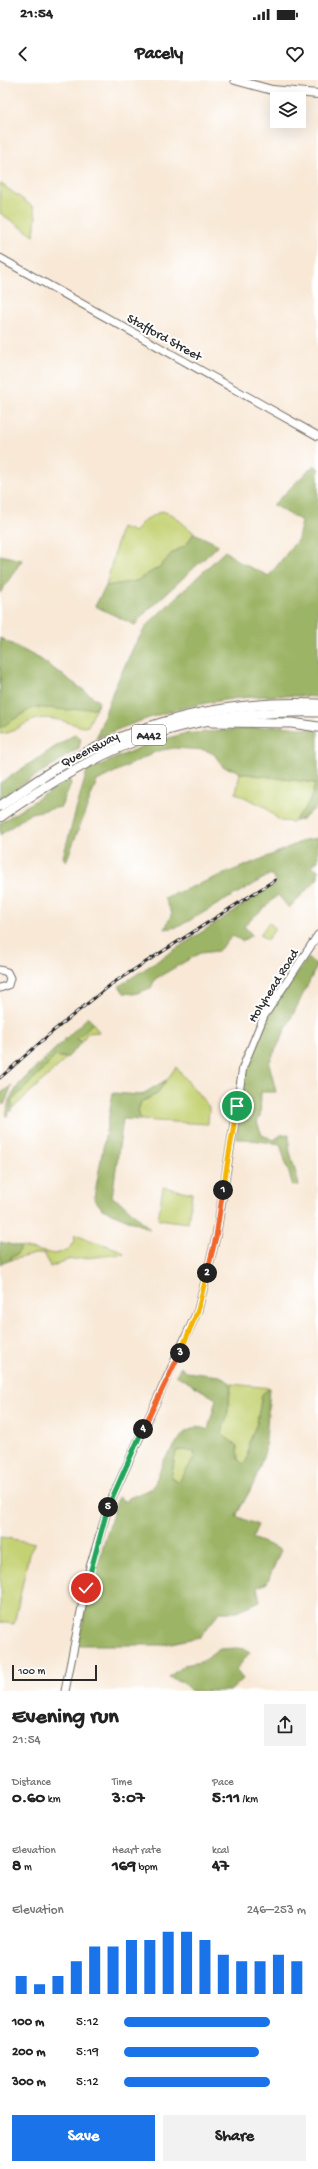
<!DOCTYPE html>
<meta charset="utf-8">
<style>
:root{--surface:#fff;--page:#f2f2f2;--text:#222;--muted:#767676;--accent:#1a73e8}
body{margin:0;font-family:"Gochi Hand",sans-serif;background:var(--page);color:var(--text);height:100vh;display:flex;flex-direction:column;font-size:15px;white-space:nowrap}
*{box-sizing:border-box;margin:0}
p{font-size:13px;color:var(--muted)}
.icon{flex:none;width:22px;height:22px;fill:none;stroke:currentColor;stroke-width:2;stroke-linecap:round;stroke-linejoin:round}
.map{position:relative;height:1611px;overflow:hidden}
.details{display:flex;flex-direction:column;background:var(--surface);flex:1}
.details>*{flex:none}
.fabs{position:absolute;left:270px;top:12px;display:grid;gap:8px}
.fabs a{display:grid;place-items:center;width:36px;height:36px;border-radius:0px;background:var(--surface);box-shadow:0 4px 16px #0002;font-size:20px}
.scale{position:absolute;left:12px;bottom:10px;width:85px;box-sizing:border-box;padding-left:4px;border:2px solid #2b2b2b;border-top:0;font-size:11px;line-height:14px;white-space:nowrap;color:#2b2b2b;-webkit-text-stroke:3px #fff;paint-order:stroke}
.pin{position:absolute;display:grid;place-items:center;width:34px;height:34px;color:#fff;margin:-17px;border:2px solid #fff;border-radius:50%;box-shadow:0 1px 4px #0007}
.km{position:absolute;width:20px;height:20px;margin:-10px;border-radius:50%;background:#222;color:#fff;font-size:11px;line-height:20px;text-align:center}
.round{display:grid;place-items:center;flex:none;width:42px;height:42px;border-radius:0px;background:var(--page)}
.summary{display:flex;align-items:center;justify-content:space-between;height:68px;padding:0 12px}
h1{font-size:22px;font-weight:700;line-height:30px}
.metrics{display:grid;grid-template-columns:repeat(3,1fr);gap:6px;height:68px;padding:4px 12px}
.metrics div{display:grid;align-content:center}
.metrics b{font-size:17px;font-weight:700}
.metrics small{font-size:11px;font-weight:400}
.metrics p{font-size:11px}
.chart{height:112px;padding:8px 12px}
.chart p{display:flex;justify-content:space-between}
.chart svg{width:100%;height:72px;margin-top:4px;stroke:var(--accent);stroke-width:6}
.action{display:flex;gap:8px;margin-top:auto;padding:8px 12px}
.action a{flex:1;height:46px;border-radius:0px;background:var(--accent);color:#fff;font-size:16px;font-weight:700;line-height:46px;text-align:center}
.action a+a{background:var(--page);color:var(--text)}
ul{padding:0 12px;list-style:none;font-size:13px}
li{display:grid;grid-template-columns:64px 48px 1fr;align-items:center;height:30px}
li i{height:10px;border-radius:5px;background:var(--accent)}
.status{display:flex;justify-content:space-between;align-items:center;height:28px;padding:0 20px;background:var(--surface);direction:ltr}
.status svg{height:11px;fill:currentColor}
header{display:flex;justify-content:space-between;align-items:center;height:52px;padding:0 12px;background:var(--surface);font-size:18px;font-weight:700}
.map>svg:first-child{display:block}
.green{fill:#c5d273;stroke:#787e4f}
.forest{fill:#9cb465;stroke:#647048;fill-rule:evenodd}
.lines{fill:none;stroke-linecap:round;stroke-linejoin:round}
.secondary-casing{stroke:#736d66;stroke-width:9}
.primary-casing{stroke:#736d66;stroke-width:10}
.highway-casing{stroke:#736d66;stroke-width:11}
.secondary{stroke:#fff;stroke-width:7}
.primary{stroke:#fff;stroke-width:8}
.highway{stroke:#fff;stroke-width:9}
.rail-casing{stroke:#2b2b2b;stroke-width:3}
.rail{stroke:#fff;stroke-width:1.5;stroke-dasharray:4.5;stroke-linecap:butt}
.split-1-casing{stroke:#fff;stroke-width:8}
.split-2-casing{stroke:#fff;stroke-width:8}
.split-3-casing{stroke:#fff;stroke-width:8}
.split-4-casing{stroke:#fff;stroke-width:8}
.split-5-casing{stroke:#fff;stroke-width:8}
.split-6-casing{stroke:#fff;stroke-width:8}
.split-1{stroke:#f5b400;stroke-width:5}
.split-2{stroke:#f0652b;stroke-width:5}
.split-3{stroke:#f5b400;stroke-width:5}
.split-4{stroke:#f0652b;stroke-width:5}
.split-5{stroke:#22a559;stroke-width:5}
.split-6{stroke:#22a559;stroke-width:5}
.labels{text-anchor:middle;stroke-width:4;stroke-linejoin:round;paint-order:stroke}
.shield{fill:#fff;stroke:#6b6b6b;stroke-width:1}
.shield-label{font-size:12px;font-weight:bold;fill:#2b2b2b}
.street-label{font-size:13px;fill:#2b2b2b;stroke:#fff}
</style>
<div class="status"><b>21:54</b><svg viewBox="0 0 49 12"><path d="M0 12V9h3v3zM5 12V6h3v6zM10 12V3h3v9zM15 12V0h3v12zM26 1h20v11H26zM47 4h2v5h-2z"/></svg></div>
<header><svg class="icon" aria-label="back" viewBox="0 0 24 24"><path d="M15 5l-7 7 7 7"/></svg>Pacely<svg class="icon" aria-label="heart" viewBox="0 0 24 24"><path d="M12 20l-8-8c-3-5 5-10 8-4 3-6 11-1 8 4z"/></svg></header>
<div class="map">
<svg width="318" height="1611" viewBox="0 0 318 1611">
<rect width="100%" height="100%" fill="#fff"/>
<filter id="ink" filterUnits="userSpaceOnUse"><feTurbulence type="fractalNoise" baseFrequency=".025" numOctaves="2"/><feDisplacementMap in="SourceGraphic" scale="8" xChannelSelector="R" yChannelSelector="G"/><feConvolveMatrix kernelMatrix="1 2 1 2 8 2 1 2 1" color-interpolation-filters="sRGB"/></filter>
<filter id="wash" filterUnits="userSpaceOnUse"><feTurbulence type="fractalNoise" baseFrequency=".012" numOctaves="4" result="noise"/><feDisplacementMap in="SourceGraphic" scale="16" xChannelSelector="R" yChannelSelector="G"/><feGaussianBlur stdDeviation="0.9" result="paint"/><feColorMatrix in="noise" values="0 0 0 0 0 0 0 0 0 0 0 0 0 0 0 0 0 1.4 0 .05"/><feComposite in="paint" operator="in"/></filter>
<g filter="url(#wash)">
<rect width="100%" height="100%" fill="#f8e8d5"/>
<g class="green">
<path d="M0,103L33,127L36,137L34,156L0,133Z"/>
<path d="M162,431L173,435L194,453L186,465L172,473L161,486L136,501L106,506L121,447L135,452L143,441Z"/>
<path d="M0,558L40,579L99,622L88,646L83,647C69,643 52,636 37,639C24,642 14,654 0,654Z"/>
<path d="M240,693L315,703C312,721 305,729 293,742L280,741L265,727L236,713Z"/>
<path d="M269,842L275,849L267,860L260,855Z"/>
<path d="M93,943L99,952L87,953L82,962L77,959Z"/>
<path d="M56,976L67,978L12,1029V1021Z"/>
<path d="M176,987L209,1027L208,1044L141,1040L138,1031L141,1022L157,1014Z"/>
<path d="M163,1107L192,1113L188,1143L158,1139Z"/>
<path d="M75,1155L120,1170L124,1174L67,1180L50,1187L45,1174H35L11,1180V1177L17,1174L21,1167L54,1174L68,1170L74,1161Z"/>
<path d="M232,1304L270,1308L262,1315L257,1343L249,1363L247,1380L243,1384L238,1380L237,1366L222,1354C223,1347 224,1344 226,1339C230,1328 228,1316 232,1304Z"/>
<path d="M183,1370L194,1372L195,1377L179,1402L171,1398L176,1371Z"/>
<path d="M0,1457L35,1463L29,1474L14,1544L0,1542Z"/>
</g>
<g class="forest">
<path d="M314,385L318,388V617C239,611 168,626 96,659L113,611L134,566L147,545L225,471L239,482L269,496L298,459L302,441L273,425Z"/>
<path d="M194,453L219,465L146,532L135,545L95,526L106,506L136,501L161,486L172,473L186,465Z"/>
<path d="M0,475L22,480L0,513Z"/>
<path d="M0,558L40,579L96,619L99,622L96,628L66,630L34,627L0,648Z"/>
<path d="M281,646L318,650V726L302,739L293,742C305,729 312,721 315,703L240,693L236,690L223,687L214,674L205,670L174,668L157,671L97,701L66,782L63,777L87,691L150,663L183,654Z"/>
<path d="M75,654L81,658L79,668L0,719V703Z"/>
<path d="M69,699L71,704L61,727L31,733L0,755V743Z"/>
<path d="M318,758V781L311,785L318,790V798L289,828L278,815L244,846L252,855L242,861L233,856L218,871L200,873L155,899L151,908L134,914L124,913L119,906L277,803L271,794L178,847L165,849L172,833L164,818L269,776L305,760Z"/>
<path d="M308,878L317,885L316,888L269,983L276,1012H261L260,1036L257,1042L262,1055L274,1060L281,1055L289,1054V1068L299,1105L293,1106L280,1064L245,1059H236L248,977L275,923Z"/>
<path d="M88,937L93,943L77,959L82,962L67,978L56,976L12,1021V1029L6,1037L9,1020L20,1003Z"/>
<path d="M166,1000L157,1014L141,1022L138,1031L141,1040L123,1039L112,1117L126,1126L150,1149L102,1129L94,1118L113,1013L141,1015Z"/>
<path d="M12,1005L4,1025L0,1022V1014Z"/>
<path d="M0,1162L21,1167L17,1174L11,1177V1180L0,1184Z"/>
<path d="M181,1286L186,1292L220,1296L232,1304C228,1316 230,1328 226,1339C225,1344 223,1347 222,1354L237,1366L238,1380L243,1384L247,1380L249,1363L257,1343L262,1314L270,1308L265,1371L254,1403L236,1436L258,1445L252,1458L281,1470L267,1503L257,1507L260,1521L235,1532H220L200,1557L161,1565H78L88,1517L118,1417L126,1422L129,1418L153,1408L164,1380L184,1353L198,1346L208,1350L216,1319L176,1295ZM183,1370L194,1372L195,1377L179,1402L171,1398L176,1371Z"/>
<path d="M237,1568L245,1569L250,1572L236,1590L243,1599L230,1611H191L182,1602L169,1597L184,1585L201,1582L220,1569Z"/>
</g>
</g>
<g filter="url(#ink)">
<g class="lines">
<g class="secondary-casing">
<g id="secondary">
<path d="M0,178L318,356"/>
<path d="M0,890L7,892L10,898L8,905L0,908"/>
<path d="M65,1611L90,1487L110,1422L198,1230L216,1157L243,987L264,936L318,855"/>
</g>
</g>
<g class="primary-casing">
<path id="primary" d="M235,0L272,10L318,14"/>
</g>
<g class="highway-casing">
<g id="highway">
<path d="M212,642L292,643L318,647"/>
<path d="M0,726C22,712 43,695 66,683C146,640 227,620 318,624"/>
<path d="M0,737C105,663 188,629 318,632"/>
</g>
</g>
<use href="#secondary" class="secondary"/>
<use href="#primary" class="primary"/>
<use href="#highway" class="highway"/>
<g class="rail-casing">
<path id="rail" d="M0,998L52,952L113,903L275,800"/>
</g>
<use href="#rail" class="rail"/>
</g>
</g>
<g class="lines" filter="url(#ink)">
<g class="split-1-casing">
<path id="split-1" d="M223,1110L237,1026"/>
</g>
<g class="split-2-casing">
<path id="split-2" d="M207,1193L216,1157L223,1110"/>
</g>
<g class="split-3-casing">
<path id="split-3" d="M180,1273L198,1230L207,1193"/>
</g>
<g class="split-4-casing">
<path id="split-4" d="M143,1349L180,1273"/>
</g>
<g class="split-5-casing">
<path id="split-5" d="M108,1427L143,1349"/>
</g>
<g class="split-6-casing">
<path id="split-6" d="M86,1508L108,1427"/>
</g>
<use href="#split-1" class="split-1"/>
<use href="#split-2" class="split-2"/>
<use href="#split-3" class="split-3"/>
<use href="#split-4" class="split-4"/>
<use href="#split-5" class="split-5"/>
<use href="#split-6" class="split-6"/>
</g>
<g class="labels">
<rect class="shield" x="132" y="645" width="34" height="20" rx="3"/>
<g class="shield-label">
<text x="149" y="659">A442</text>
</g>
<g class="street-label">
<text transform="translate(165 256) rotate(29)" y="5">Stafford Street</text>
<text transform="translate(89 668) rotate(-27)" y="5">Queensway</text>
<text transform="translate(272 905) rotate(-58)" y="5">Holyhead Road</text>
</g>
</g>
</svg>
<div class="fabs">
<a><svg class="icon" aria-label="layers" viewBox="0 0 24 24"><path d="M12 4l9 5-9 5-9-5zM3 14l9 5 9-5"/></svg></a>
</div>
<div class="scale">100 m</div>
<div class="pin" style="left:237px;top:1026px;background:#1e9e55"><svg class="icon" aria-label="arrive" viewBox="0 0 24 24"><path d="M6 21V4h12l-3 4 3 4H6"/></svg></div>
<div class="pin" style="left:86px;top:1508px;background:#d93025"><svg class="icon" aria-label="check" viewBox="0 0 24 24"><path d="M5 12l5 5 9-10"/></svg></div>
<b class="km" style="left:223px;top:1110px">1</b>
<b class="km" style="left:207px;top:1193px">2</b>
<b class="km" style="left:180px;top:1273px">3</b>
<b class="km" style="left:143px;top:1349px">4</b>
<b class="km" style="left:108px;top:1427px">5</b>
</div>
<section class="details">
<div class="summary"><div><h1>Evening run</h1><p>21:54</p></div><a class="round"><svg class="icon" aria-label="share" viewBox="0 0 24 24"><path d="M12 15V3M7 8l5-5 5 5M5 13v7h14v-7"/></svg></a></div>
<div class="metrics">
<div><p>Distance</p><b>0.60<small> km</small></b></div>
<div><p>Time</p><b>3:07</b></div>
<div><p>Pace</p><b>5:11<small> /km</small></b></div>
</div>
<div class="metrics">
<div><p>Elevation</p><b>8<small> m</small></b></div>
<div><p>Heart rate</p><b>169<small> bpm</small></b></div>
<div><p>kcal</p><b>47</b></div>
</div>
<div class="chart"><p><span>Elevation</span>246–253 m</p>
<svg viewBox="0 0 160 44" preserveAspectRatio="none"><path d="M5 44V33M15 44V38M25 44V33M35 44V24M45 44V15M55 44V15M65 44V11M75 44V11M85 44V6M95 44V6M105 44V11M115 44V20M125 44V24M135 44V24M145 44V20M155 44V24"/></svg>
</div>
<ul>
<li><b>100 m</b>5:12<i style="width:80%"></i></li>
<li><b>200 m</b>5:19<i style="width:74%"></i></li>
<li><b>300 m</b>5:12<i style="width:80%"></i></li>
</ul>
<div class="action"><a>Save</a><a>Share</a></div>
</section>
